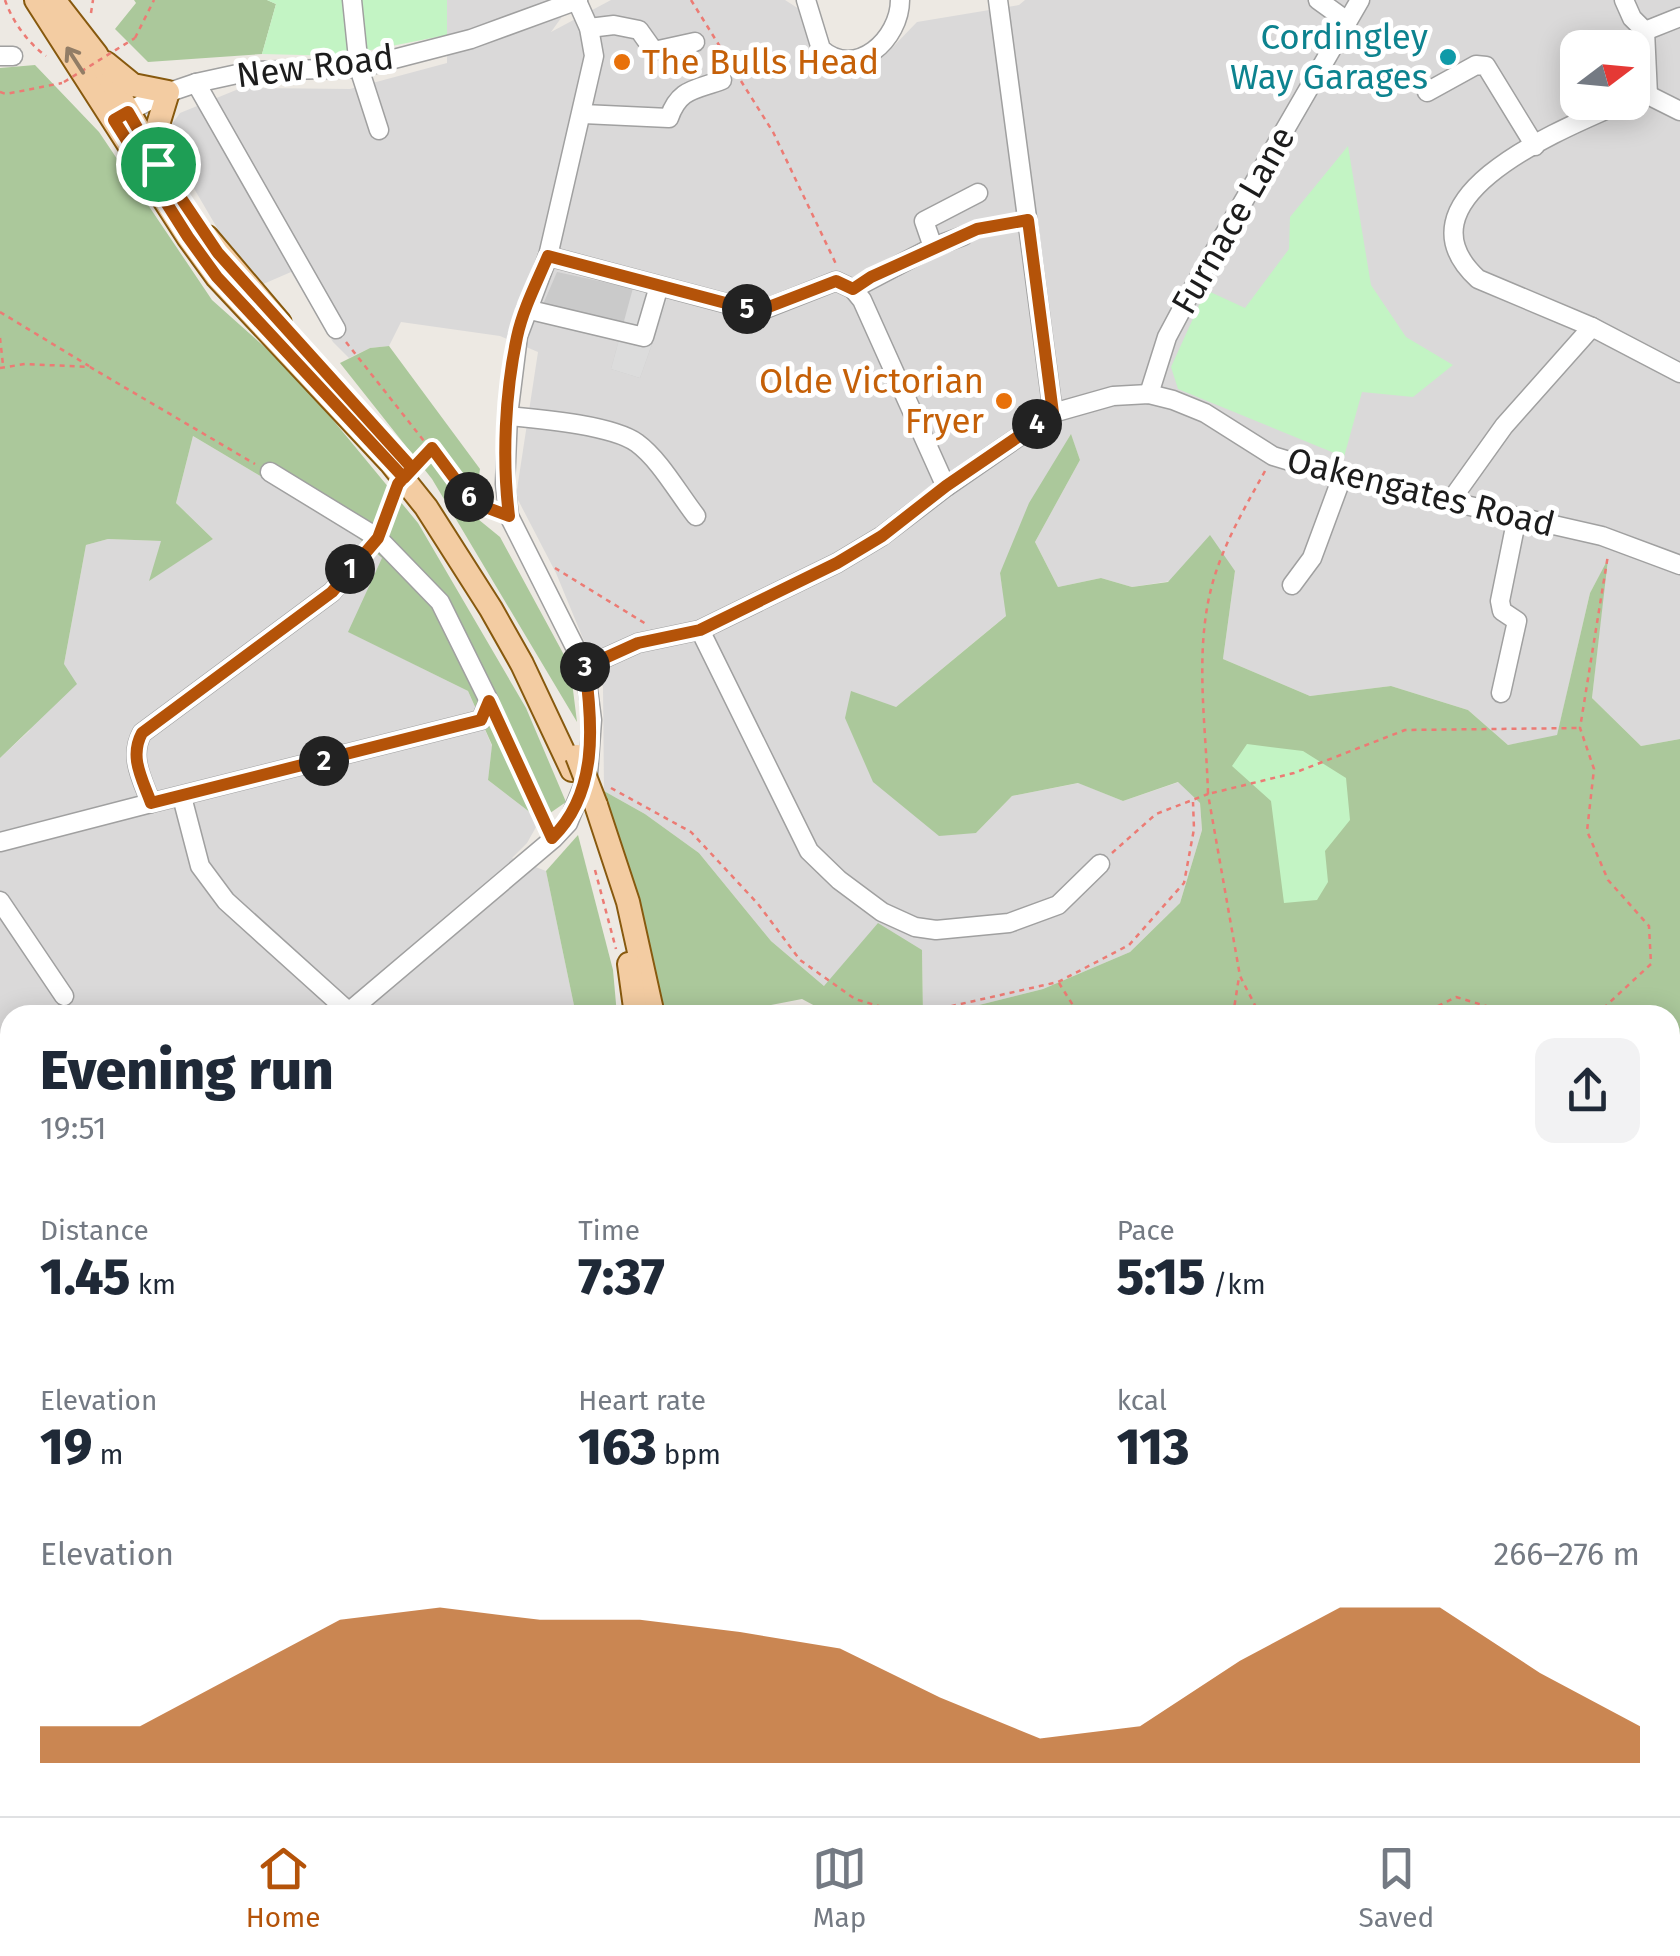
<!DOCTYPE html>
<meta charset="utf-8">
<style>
:root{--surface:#fff;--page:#f2f2f3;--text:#1f2937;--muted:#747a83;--line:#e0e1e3;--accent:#b45309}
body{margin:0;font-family:"Fira Sans",sans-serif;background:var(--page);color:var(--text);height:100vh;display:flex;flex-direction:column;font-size:38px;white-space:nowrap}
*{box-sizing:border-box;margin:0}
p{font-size:32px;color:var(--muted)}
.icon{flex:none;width:55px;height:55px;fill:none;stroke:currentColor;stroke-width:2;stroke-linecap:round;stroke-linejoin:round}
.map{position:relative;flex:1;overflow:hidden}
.sheet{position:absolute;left:0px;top:1005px;width:1680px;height:812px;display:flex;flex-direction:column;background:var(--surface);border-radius:30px 30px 0 0;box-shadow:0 5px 25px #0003}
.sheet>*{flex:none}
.needle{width:65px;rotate:74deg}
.controls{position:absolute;left:1560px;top:30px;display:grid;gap:20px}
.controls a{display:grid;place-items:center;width:90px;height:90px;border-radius:20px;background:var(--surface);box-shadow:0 5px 25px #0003;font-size:50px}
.pin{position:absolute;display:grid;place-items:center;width:85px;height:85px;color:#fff;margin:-42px;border:5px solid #fff;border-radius:50%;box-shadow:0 2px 10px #0007}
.km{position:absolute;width:50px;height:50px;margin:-25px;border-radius:50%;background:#222;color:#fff;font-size:28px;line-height:50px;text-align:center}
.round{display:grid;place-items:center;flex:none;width:105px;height:105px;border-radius:20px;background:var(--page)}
.head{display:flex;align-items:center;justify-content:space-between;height:170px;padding:0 40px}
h1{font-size:55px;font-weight:800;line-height:75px}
.figures{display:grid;grid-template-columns:repeat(3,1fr);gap:15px;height:170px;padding:10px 40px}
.figures div{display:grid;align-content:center}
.figures b{font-size:50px;font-weight:800}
.figures small{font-size:28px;font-weight:400}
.figures p{font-size:28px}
.chart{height:280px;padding:20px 40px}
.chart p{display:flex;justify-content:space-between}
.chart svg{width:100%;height:180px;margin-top:10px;fill:var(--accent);opacity:.7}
.tab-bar{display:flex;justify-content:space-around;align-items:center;height:140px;border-top:2px solid var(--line);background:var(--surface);font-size:28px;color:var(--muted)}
.tab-bar a{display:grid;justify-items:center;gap:5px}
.tab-bar .current{color:var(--accent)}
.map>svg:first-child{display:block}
.residential{fill:#dad9d9;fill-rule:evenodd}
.commercial{fill:#ecd3d4}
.religious{fill:#cacaca}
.forest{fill:#abc89b}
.park{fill:#c3f4c4}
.parking{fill:#dcdcdc}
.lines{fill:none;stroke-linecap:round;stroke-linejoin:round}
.minor-casing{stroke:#a0a0a0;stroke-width:21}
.major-casing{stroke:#87590e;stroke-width:26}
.path{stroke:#ec7b74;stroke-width:2.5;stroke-dasharray:5 5;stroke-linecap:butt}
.minor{stroke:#fff;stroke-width:18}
.major{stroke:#f3cca2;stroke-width:22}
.major-bridge-casing{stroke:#87590e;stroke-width:26;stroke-linecap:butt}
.path-bridge{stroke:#ec7b74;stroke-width:2.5;stroke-dasharray:5 5;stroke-linecap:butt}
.major-bridge{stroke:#f3cca2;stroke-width:22}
.oneway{stroke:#927d66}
.route-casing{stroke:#fff;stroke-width:20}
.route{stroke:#b45309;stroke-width:12}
.culture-dot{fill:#0f9aa8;stroke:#fff;stroke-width:4}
.food-dot{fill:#e8710a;stroke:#fff;stroke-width:4}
.labels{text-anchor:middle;stroke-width:10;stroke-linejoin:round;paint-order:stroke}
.culture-label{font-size:35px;fill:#0d838f;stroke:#fff;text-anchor:end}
.food-label{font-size:35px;fill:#c56008;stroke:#fff;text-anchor:start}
.street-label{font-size:35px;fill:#1c1c1c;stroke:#fff}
</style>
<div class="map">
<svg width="1680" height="1816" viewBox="0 0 1680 1816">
<rect width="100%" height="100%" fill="#ede9e3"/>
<g class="residential">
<path d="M447,0H574L551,32L611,0H785L799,9L823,66L853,76L886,54L917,22L1019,5L1025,0H1680V739L1641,746L1592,698L1607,562L1590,593L1557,736L1508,745L1468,710L1391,686L1310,696L1223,659L1235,571L1132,587L1101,578L1058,587L1035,542L1080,460L1071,435L1000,573L1007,615L896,707L976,833L1012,796L1079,783L1123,801L1179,782L1200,803L1202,830L1180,903L1130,952L1043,989L939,1015H923L922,950L824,986L771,941L699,853L645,814L604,791L603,687L556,573L516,496L538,352L500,336L401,322L389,346L370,348L349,358L333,342L291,272L261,285L223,238L172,151L170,127L180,113L241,88L350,89L447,63ZM1578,48H1632V102H1578Z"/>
<path d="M193,436L344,526L383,559L349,632L468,691L492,746L488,780L540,820L527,843L512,858L546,871L576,1015H10V1640L0,1645V758L29,731L64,664L86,545L108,539L162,541L151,579L213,539L176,503Z"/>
<path d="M1680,1166V1601L1670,1600V1189Z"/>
<path d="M1670,1785L1680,1794V1816H1523L1527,1808H1670Z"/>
<path d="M94,1808H458L460,1816H89Z"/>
</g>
<path class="commercial" d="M859,1808H1301V1816H863Z"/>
<path class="religious" d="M557,272L669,296L640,378L611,369L620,336L538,316Z"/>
<g class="forest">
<path d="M134,0H267L276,4L262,54L148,62L115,29L136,3Z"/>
<path d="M35,65L99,132L212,300L295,374L418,523L526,708L566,802L540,820L488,780L492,745L468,691L348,632L382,558L344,526L193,436L176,503L213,539L149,581L161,541L108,539L86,545L64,664L77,684L0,758V68Z"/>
<path d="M389,346L480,469L473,515L500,537L570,666L577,722L432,479L340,363L370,348Z"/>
<path d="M1071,434L1080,460L1035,542L1058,587L1101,578L1132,587L1168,582L1210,535L1235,571L1223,659L1310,696L1391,686L1468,710L1508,745L1557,735L1590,593L1608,559L1592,698L1641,746L1680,739V1166L1670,1189V1015H1028L1027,1011L995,1015H939L1043,989L1130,952L1180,903L1202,830L1200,803L1178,782L1123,801L1078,783L1012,796L976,833L939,836L873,782L845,718L851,691L896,707L1006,616L1000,573L1029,503Z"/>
<path d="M604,791L645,814L699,853L771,941L824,986L878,923L922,950L923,1015H832L802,999L746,1010L741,1015H662L654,963Z"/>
<path d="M578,835L613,970L617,1015H576L546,871Z"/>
<path d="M10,1640V1808H54L57,1816H0V1645Z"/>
<path d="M458,1808H798L803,1816H460Z"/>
<path d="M1322,1808H1500L1498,1816H1320Z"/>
</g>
<g class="park">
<path d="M267,0H447V35L341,56L262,54L276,4Z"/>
<path d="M1348,146L1371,285L1406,337L1453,365L1413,397L1362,392L1344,457L1178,389L1171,367L1206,290L1245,308L1289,249L1290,217Z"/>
<path d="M1247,744L1303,751L1346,778L1350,820L1325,851L1328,882L1317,900L1284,903L1271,801L1232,766Z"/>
</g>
<g class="parking">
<path d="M633,288L669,296L640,378L611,369Z"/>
<path d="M905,1808H1066L1072,1816H906Z"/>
</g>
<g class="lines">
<g class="minor-casing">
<g id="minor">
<path d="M352,0L359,68L379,130"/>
<path d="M806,0L821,49C856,80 900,39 900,0"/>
<path d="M998,0L1053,413"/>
<path d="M1318,0L1347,21"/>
<path d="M1624,0L1632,18L1645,31"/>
<path d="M589,28L614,25L639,30L654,51L695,42"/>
<path d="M1645,31L1648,95"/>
<path d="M1645,31L1680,17"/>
<path d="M0,56H13"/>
<path d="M196,83L336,329"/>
<path d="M1427,92L1476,65L1486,66L1535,146"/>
<path d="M1640,97L1648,95L1680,111"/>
<path d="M583,114L669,118C679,88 696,90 722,80"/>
<path d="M118,117L158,96L196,83L251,71L359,68L471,39L578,0"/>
<path d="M933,247L924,221L978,193"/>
<path d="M548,256L751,310L765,309L836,281L853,289L933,247L963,236"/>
<path d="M853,289L862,300L946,487"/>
<path d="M526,309L644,337L659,286"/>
<path d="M1592,327L1478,279C1389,197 1567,127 1624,102"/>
<path d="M1149,394L1167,337L1191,292L1360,0"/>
<path d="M508,416C540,419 612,425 637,443C660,460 678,493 696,516"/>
<path d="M270,472L378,538L440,602L489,701L481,720L151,803C142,779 129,757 142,733L332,592L356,562"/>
<path d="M1449,503L1504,426L1592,327L1680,373"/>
<path d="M1292,585L1312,558L1342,477"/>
<path d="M700,630L809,851L839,880L882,912L915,927L936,930L1009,923L1058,905L1100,864"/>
<path d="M585,667L638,643L700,630L837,563L882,536L946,487L1053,413L1113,396L1149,394L1173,400L1205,413L1273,456L1342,477L1602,536L1680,565"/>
<path d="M1501,693L1517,621L1502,611L1500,601L1517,517"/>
<path d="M182,797L200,866L226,901L349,1012"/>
<path d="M0,842L151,803"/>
<path d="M0,901L64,996"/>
<path d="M345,1015L553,839L568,823L588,774L592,720L585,667L509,516L505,484L508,416L518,336L548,256L594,56L589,28L577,1"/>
<path d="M0,1263L10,1258"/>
<path d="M0,1338L9,1359L6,1391"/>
<path d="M1670,1624L1680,1621"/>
<path d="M1670,1756L1680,1767"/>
<path d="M153,1808L171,1816"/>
<path d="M338,1808L345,1816"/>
<path d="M1579,1808L1590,1816"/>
<path d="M102,1816L109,1808"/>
<path d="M371,1816L383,1808"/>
<path d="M1309,1816L1312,1808"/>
<path d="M1508,1816V1808"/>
<path d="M1608,1816L1618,1808"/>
</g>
</g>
<g class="major-casing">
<g id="major">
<path d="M36,0L188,237L217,277L390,462L426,507L491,609L522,664L572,770"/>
<path d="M54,0L96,54L156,160"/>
<path d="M106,63L133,85L168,92L157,128L158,158"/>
<path d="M207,237L280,323"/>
<path d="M596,805L628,902L653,1015"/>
<path d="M629,964L636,1015"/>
<path d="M835,1808L838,1816"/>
</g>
</g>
<g class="path">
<path d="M5,0C12,21 28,43 46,56"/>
<path d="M691,0L732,66"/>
<path d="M91,13L93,0"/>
<path d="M135,38L154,0"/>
<path d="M741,81L773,132L836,264"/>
<path d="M0,92L6,94L62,83"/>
<path d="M978,229L1010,223"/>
<path d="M0,312L89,366"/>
<path d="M0,338L3,365"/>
<path d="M346,342L472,502L490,509"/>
<path d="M0,368L25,364L90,367L255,464"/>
<path d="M416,464L431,449"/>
<path d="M1265,471C1248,502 1229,534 1217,569C1192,640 1206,720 1208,794L1294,773L1405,730L1580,728"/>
<path d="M385,520L392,500"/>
<path d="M555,568L646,624"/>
<path d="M499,722L546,824"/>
<path d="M611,788L691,832L758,904L800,960L855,999L909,1015"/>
<path d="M1112,853L1156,814L1208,794L1240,976L1260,1015"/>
<path d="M595,870L616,949"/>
<path d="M1059,983L1079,1015"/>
<path d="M912,1015L1058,982L1129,945L1184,883L1194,829L1193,802"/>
<path d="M1233,1015L1239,977"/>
<path d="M1420,1015L1456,997L1516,1015"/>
<path d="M1596,1015L1651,964L1649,926L1608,880L1587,831L1594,769L1580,728L1608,555"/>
<path d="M806,1808L809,1816"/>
</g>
<use href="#minor" class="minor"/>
<use href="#major" class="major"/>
<g class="major-bridge-casing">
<path id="major-bridge" d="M577,756L596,805"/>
</g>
<path class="path-bridge" d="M64,82L135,38"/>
<use href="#major-bridge" class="major-bridge"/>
</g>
<defs><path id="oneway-shaft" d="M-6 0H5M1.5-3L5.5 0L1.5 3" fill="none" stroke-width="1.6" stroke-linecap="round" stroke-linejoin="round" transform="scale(2.5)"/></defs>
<use class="oneway" href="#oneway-shaft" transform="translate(75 60) rotate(-123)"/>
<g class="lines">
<g class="route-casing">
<path id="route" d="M158,164L218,253L412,468L398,484L378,538L332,592L142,733C129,757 142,778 151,803L481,720L489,701L552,838C598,793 593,726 585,667L638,643L700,630L837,563L882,536L946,486L1053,413L1028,220L977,229L871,277L853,289L836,281L766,308L752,310L548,256C537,282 523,309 517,337C505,393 502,459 509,516L472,502L432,448L404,478L217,277L188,237L114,120L128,112L158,164"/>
</g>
<use href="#route" class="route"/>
</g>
<circle class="culture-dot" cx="1448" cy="57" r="10"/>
<g class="food-dot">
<circle cx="622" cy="62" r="10"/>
<circle cx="1004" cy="401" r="10"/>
</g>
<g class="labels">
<g class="culture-label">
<text x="1428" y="49">Cordingley<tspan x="1428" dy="40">Way Garages</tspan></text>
</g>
<g class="food-label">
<text x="642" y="74">The Bulls Head</text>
<text x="984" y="393" text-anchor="end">Olde Victorian<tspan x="984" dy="40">Fryer</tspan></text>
</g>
<g class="street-label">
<text transform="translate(315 66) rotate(-7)" y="12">New Road</text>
<text transform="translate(1233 220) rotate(-60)" y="12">Furnace Lane</text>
<text transform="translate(1421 492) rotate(14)" y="12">Oakengates Road</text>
</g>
</g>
</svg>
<div class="controls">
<a><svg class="needle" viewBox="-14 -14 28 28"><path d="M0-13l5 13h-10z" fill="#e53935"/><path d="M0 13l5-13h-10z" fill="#747a83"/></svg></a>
</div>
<div class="pin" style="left:158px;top:164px;background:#1e9e55"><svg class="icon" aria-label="arrive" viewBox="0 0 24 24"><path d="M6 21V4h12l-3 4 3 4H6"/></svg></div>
<b class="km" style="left:350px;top:569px">1</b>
<b class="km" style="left:324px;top:761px">2</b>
<b class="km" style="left:585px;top:667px">3</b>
<b class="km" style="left:1037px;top:424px">4</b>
<b class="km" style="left:747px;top:309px">5</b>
<b class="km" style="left:469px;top:497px">6</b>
<section class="sheet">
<div class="head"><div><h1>Evening run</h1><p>19:51</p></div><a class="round"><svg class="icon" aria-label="share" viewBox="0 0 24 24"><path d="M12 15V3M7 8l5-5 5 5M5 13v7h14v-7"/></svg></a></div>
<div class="figures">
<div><p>Distance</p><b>1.45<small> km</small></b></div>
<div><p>Time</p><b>7:37</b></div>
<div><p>Pace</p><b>5:15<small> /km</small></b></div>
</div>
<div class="figures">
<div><p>Elevation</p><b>19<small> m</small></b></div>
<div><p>Heart rate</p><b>163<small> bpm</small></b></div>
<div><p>kcal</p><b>113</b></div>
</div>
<div class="chart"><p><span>Elevation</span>266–276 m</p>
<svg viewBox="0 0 160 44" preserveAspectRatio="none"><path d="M0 44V35L10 35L20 22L30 9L40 6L50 9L60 9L70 12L80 16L90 28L100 38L110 35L120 19L130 6L140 6L150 22L160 35V44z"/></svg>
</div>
</section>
</div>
<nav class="tab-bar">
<a class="current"><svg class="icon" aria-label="home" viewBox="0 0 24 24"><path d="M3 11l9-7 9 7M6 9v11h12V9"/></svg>Home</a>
<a><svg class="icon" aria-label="map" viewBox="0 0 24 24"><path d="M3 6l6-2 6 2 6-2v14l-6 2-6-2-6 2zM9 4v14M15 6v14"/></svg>Map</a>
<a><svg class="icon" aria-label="saved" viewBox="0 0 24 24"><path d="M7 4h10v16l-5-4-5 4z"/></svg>Saved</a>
</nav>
